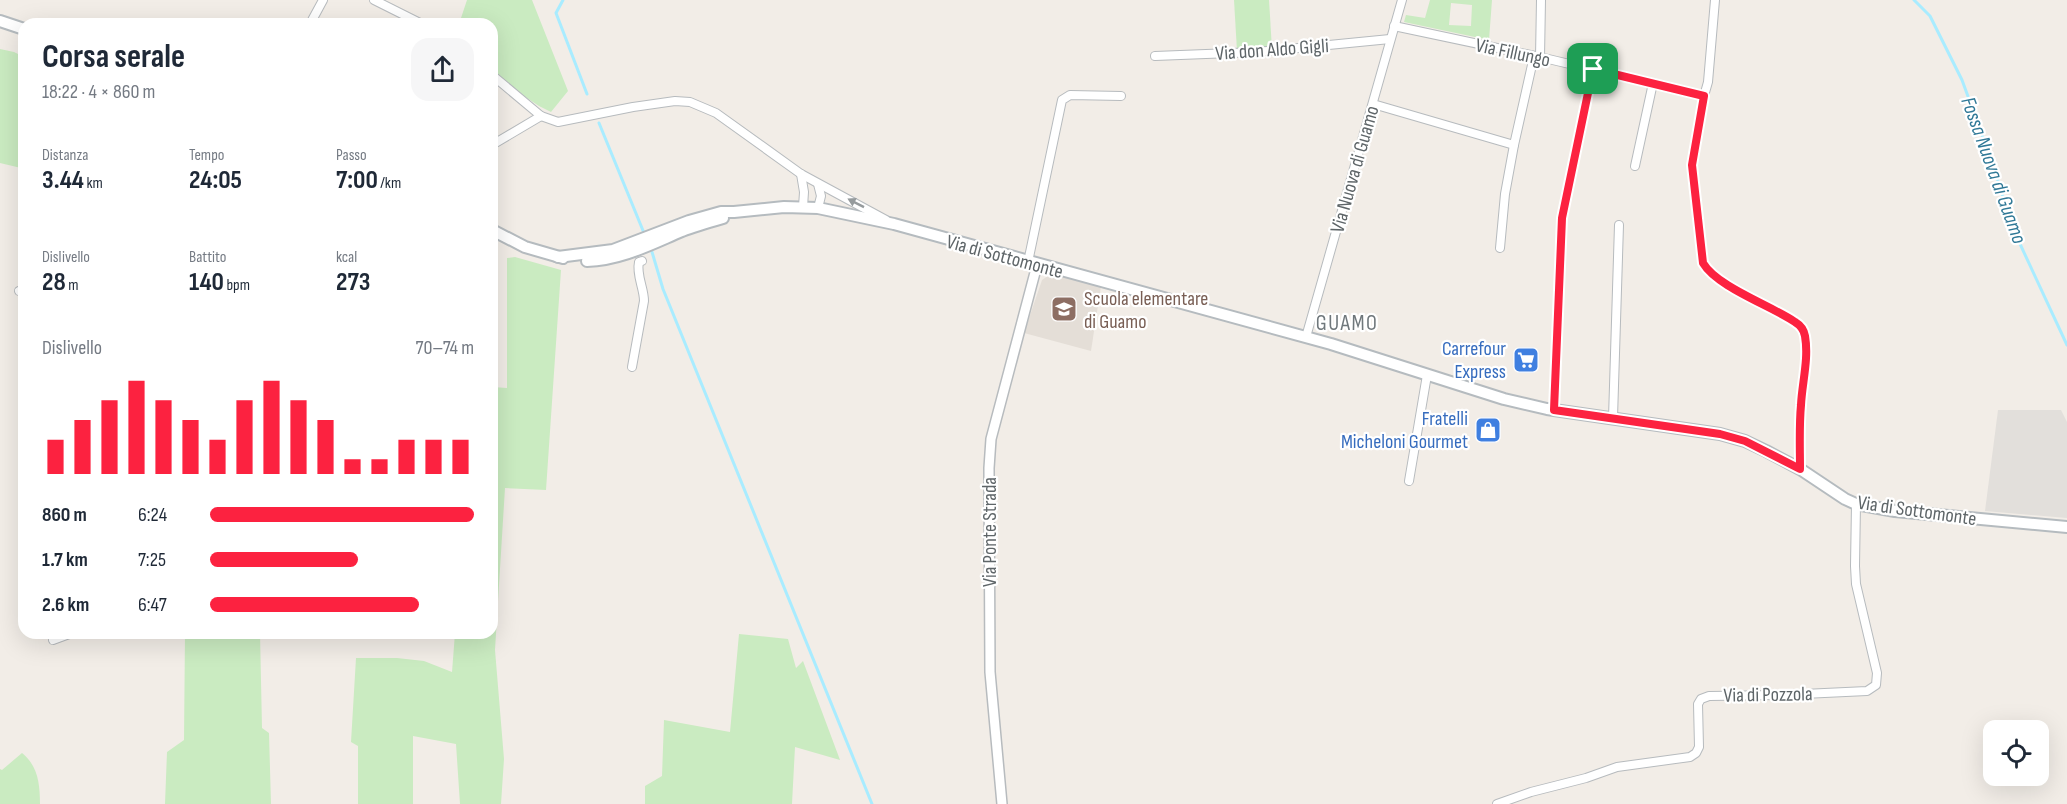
<!DOCTYPE html>
<html lang="it">
<meta charset="utf-8">
<style>
:root{--surface:#fff;--page:#f6f6f7;--text:#1f2937;--muted:#747a83;--accent:#fc2240}
body{margin:0;font-family:"Sofia Sans Condensed",sans-serif;background:var(--page);color:var(--text);height:100vh;display:flex;flex-direction:column;font-size:22px;white-space:nowrap}
*{box-sizing:border-box;margin:0}
p{font-size:20px;color:var(--muted)}
.icon{flex:none;width:33px;height:33px;fill:none;stroke:currentColor;stroke-width:2;stroke-linecap:round;stroke-linejoin:round}
.map{position:relative;flex:1;overflow:hidden}
.sheet{position:absolute;left:18px;top:18px;width:480px;height:621px;display:flex;flex-direction:column;background:var(--surface);border-radius:18px;box-shadow:0 6px 24px #0002}
.sheet>*{flex:none}
.fabs{position:absolute;left:1983px;top:720px;display:grid;gap:12px}
.fabs a{display:grid;place-items:center;width:66px;height:66px;border-radius:12px;background:var(--surface);box-shadow:0 6px 24px #0002;font-size:30px}
.pin{position:absolute;display:grid;place-items:center;width:51px;height:51px;color:#fff;margin:-26px;border-radius:12px;box-shadow:0 3px 9px #0006}
.round{display:grid;place-items:center;flex:none;width:63px;height:63px;border-radius:18px;background:var(--page)}
.head{display:flex;align-items:center;justify-content:space-between;height:102px;padding:0 24px}
h1{font-size:33px;font-weight:700;line-height:45px}
.figures{display:grid;grid-template-columns:repeat(3,1fr);gap:9px;height:102px;padding:6px 24px}
.figures div{display:grid;align-content:center}
.figures b{font-size:26px;font-weight:700}
.figures small{font-size:16px;font-weight:400}
.figures p{font-size:16px}
.chart{height:168px;padding:12px 24px}
.chart p{display:flex;justify-content:space-between}
.chart svg{width:100%;height:108px;margin-top:6px;stroke:var(--accent);stroke-width:6}
ul{padding:0 24px;list-style:none;font-size:20px}
li{display:grid;grid-template-columns:96px 72px 1fr;align-items:center;height:45px}
li i{height:15px;border-radius:8px;background:var(--accent)}
.map>svg:first-child{display:block}
.industrial{fill:#e2dfdb}
.education{fill:#e4ded7}
.green{fill:#caebc1;fill-rule:evenodd}
.lines{fill:none;stroke-linecap:round;stroke-linejoin:round}
.stream{stroke:#a9ecff;stroke-width:3}
.minor-casing{stroke:#b7bbbe;stroke-width:10}
.tertiary-casing{stroke:#b7bbbe;stroke-width:12}
.secondary-casing{stroke:#b5bbbf;stroke-width:14}
.minor{stroke:#fff;stroke-width:8}
.tertiary{stroke:#fff;stroke-width:9}
.secondary{stroke:#fff;stroke-width:10}
.oneway{fill:#969b9d}
.route-casing{stroke:#fff;stroke-width:12}
.route{stroke:#fc2240;stroke-width:8}
.labels{text-anchor:middle;stroke-width:4.5;stroke-linejoin:round;paint-order:stroke}
.street-label{font-size:20px;fill:#5e6568;stroke:#fff}
.education-label{font-size:20px;fill:#785e54;stroke:#fff;text-anchor:start}
.shop-label{font-size:20px;fill:#366cbe;stroke:#fff;text-anchor:end}
.water-label{font-size:21px;font-style:italic;fill:#307997;stroke:#fff}
.quarter-label{font-size:22px;letter-spacing:1.5px;fill:#6f777b;stroke:#fff}
</style>
<div class="map">
<svg width="2067" height="804" viewBox="0 0 2067 804">
<rect width="100%" height="100%" fill="#f2ede7"/>
<path class="industrial" d="M1998,410H2061L2067,422V518L1985,511Z"/>
<path class="education" d="M1051,274L1101,286L1091,351L1024,333L1042,280Z"/>
<g class="green">
<path d="M467,0H532L568,91L551,112L539,106L492,75V24H459Z"/>
<path d="M1234,0H1269L1272,49L1237,51Z"/>
<path d="M1430,0H1492L1489,40L1404,22L1406,15L1425,18ZM1451,3L1472,5L1471,26L1449,25Z"/>
<path d="M0,49L14,52L24,57V135L21,168L0,163Z"/>
<path d="M515,257L561,270L546,490L505,488L495,650L504,759L501,804H460L456,744L413,736V804H358V746L351,742L356,658H397L424,661L452,672L455,633H492V381L493,387L507,388V258Z"/>
<path d="M185,633H260L262,728L269,733L271,804H165L167,752L184,740Z"/>
<path d="M739,634L788,639L796,668L803,661L840,760L795,747L792,804H645V786L662,776L664,720L730,732Z"/>
<path d="M22,753C38,766 40,784 40,804H0V769L2,770Z"/>
</g>
<g class="lines">
<g class="stream">
<path d="M563,0L556,13L587,94"/>
<path d="M1914,0L1930,16L1962,80L1992,162L2014,231L2067,345"/>
<path d="M599,123L644,233"/>
<path d="M652,252L663,289L678,326L872,804"/>
</g>
<g class="minor-casing">
<g id="minor">
<path d="M374,0L422,24"/>
<path d="M310,24L323,0"/>
<path d="M1394,26L1540,57L1704,96L1692,164L1703,263C1717,287 1772,307 1795,322C1800,325 1804,330 1805,336C1809,359 1802,383 1801,405C1799,426 1800,448 1800,469"/>
<path d="M1155,56L1257,52L1390,39"/>
<path d="M1540,57L1541,0"/>
<path d="M492,75L541,116L558,122L633,107L675,101L690,102L716,113L801,174L886,220"/>
<path d="M1704,96L1708,82L1715,0"/>
<path d="M1373,104L1514,145"/>
<path d="M492,145L541,116"/>
<path d="M1635,166L1653,83"/>
<path d="M801,174L804,192L803,207"/>
<path d="M818,208L821,196L818,184"/>
<path d="M1500,248L1505,194L1514,145L1534,56"/>
<path d="M1028,262L1062,100L1070,95L1121,96"/>
<path d="M19,291L24,289"/>
<path d="M1306,337L1402,0"/>
<path d="M632,367L644,301C644,288 636,275 639,262L642,261"/>
<path d="M1554,410L1562,218L1593,69"/>
<path d="M1613,418L1619,225"/>
<path d="M1409,481L1427,375"/>
<path d="M53,640L72,633"/>
<path d="M1497,804L1531,792L1586,778L1617,767L1690,757L1696,753L1699,747L1698,704L1701,699L1709,696L1782,695L1867,691L1876,685L1877,673L1856,584L1855,566L1856,504"/>
</g>
</g>
<g class="tertiary-casing">
<path id="tertiary" d="M1002,804L990,672L989,468L991,439L1037,265"/>
</g>
<g class="secondary-casing">
<g id="secondary">
<path d="M0,21L24,29"/>
<path d="M492,230L525,247L563,258"/>
<path d="M558,257L613,250L689,221L721,212H734L784,207L818,208L894,224L1331,344L1504,399L1547,409L1720,434L1745,441L1766,451L1800,469L1845,499L1856,504L1895,511L2067,527"/>
<path d="M587,261C621,260 651,244 682,231C695,226 709,222 723,218"/>
</g>
</g>
<use href="#minor" class="minor"/>
<use href="#tertiary" class="tertiary"/>
<use href="#secondary" class="secondary"/>
</g>
<defs><path id="oneway-solid" d="M-6-.8H1V-3.2L6.5 0L1 3.2V.8H-6Z" transform="scale(1.5)"/></defs>
<use class="oneway" href="#oneway-solid" transform="translate(856 203) rotate(-153)"/>
<g class="lines">
<g class="route-casing">
<path id="route" d="M1593,69L1704,96L1692,165L1703,263C1717,287 1772,306 1795,322C1800,325 1804,330 1805,336C1809,359 1802,383 1801,405C1799,426 1800,448 1800,469L1745,441L1720,434L1554,410L1562,218Z"/>
</g>
<use href="#route" class="route"/>
</g>
<defs>
<g id="school-square" transform="scale(1.35)"><rect x="-9" y="-9" width="18" height="18" rx="4" fill="#8d6e63" stroke="#fff"/><path d="M0-5L7-2L0 1L-7-2ZM-4 1L0 2.5L4 1V4Q0 6-4 4Z" fill="#fff"/></g>
<g id="supermarket-square" transform="scale(1.35)"><rect x="-9" y="-9" width="18" height="18" rx="4" fill="#3f7fe0" stroke="#fff"/><path d="M-6-5.5h2.5l.6 2H6L4.5 2H-2.5L-4.4-4H-6ZM-1.5 3.2a1.3 1.3 0 1 0 .1 0ZM3 3.2a1.3 1.3 0 1 0 .1 0Z" fill="#fff"/></g>
<g id="shop-square" transform="scale(1.35)"><rect x="-9" y="-9" width="18" height="18" rx="4" fill="#3f7fe0" stroke="#fff"/><path d="M-5-2.5h2.3a2.7 3.5 0 0 1 5.4 0H5L5.5 6h-11ZM-1.5-2.5h3a1.5 2.3 0 0 0-3 0Z" fill="#fff"/></g>
</defs>
<g fill-rule="evenodd">
<use href="#school-square" x="1064" y="309"/>
<use href="#supermarket-square" x="1526" y="360"/>
<use href="#shop-square" x="1488" y="430"/>
</g>
<g class="labels">
<g class="street-label">
<text transform="translate(1272 49) rotate(-4)" y="7">Via don Aldo Gigli</text>
<text transform="translate(1513 52) rotate(12)" y="7">Via Fillungo</text>
<text transform="translate(1354 169) rotate(-74)" y="7">Via Nuova di Guamo</text>
<text transform="translate(1005 256) rotate(15)" y="7">Via di Sottomonte</text>
<text transform="translate(1917 510) rotate(8)" y="7">Via di Sottomonte</text>
<text transform="translate(989 532) rotate(-90)" y="7">Via Ponte Strada</text>
<text transform="translate(1768 694) rotate(-1)" y="7">Via di Pozzola</text>
</g>
<g class="education-label">
<text x="1084" y="305">Scuola elementare<tspan x="1084" dy="23">di Guamo</tspan></text>
</g>
<g class="shop-label">
<text x="1506" y="355">Carrefour<tspan x="1506" dy="23">Express</tspan></text>
<text x="1468" y="425">Fratelli<tspan x="1468" dy="23">Micheloni Gourmet</tspan></text>
</g>
<g class="water-label">
<text transform="translate(1994 170) rotate(70)" y="7">Fossa Nuova di Guamo</text>
</g>
<g class="quarter-label">
<text x="1347" y="330">GUAMO</text>
</g>
</g>
</svg>
<div class="fabs">
<a><svg class="icon" aria-label="locate" viewBox="0 0 24 24"><circle cx="12" cy="12" r="6"/><path d="M12 2v4M12 18v4M2 12h4M18 12h4"/></svg></a>
</div>
<div class="pin" style="left:1593px;top:69px;background:#1e9e55"><svg class="icon" aria-label="arrive" viewBox="0 0 24 24"><path d="M6 21V4h12l-3 4 3 4H6"/></svg></div>
<section class="sheet">
<div class="head"><div><h1>Corsa serale</h1><p>18:22 · 4 × 860 m</p></div><a class="round"><svg class="icon" aria-label="share" viewBox="0 0 24 24"><path d="M12 15V3M7 8l5-5 5 5M5 13v7h14v-7"/></svg></a></div>
<div class="figures">
<div><p>Distanza</p><b>3.44<small> km</small></b></div>
<div><p>Tempo</p><b>24:05</b></div>
<div><p>Passo</p><b>7:00<small> /km</small></b></div>
</div>
<div class="figures">
<div><p>Dislivello</p><b>28<small> m</small></b></div>
<div><p>Battito</p><b>140<small> bpm</small></b></div>
<div><p>kcal</p><b>273</b></div>
</div>
<div class="chart"><p><span>Dislivello</span>70–74 m</p>
<svg viewBox="0 0 160 44" preserveAspectRatio="none"><path d="M5 44V30M15 44V22M25 44V14M35 44V6M45 44V14M55 44V22M65 44V30M75 44V14M85 44V6M95 44V14M105 44V22M115 44V38M125 44V38M135 44V30M145 44V30M155 44V30"/></svg>
</div>
<ul>
<li><b>860 m</b>6:24<i style="width:100%"></i></li>
<li><b>1.7 km</b>7:25<i style="width:56%"></i></li>
<li><b>2.6 km</b>6:47<i style="width:79%"></i></li>
</ul>
</section>
</div>
